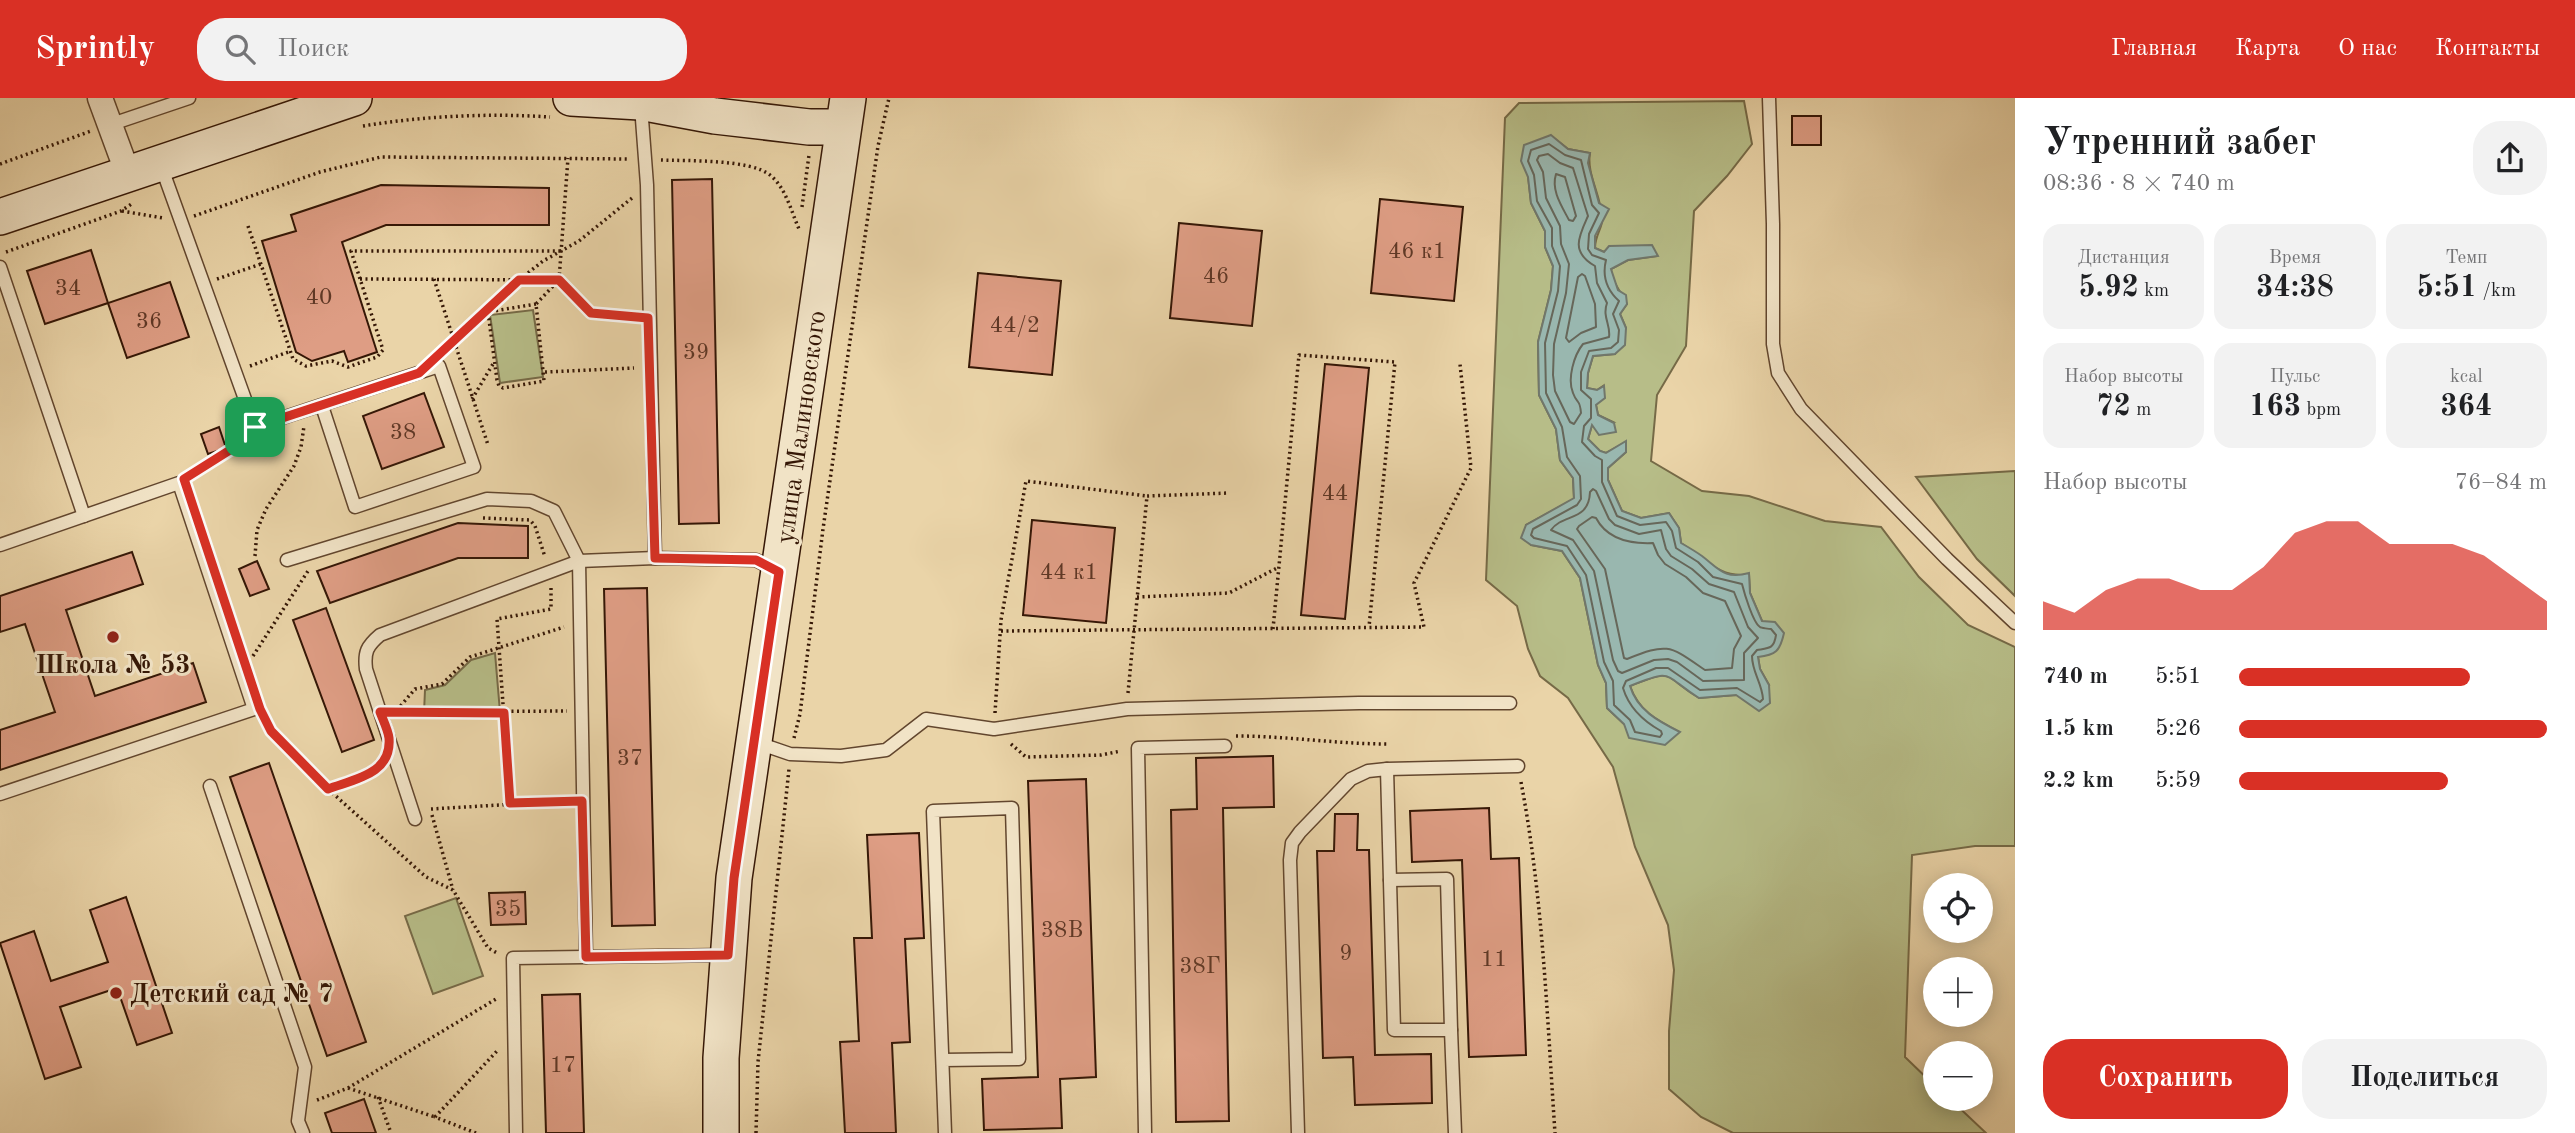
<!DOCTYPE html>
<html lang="ru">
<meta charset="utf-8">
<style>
:root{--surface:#fff;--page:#f2f2f2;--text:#202124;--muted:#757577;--accent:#d93025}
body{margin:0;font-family:"Old Standard TT",serif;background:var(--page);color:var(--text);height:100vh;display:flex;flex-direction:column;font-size:26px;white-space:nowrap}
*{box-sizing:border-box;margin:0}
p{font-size:23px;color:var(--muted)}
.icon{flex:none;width:38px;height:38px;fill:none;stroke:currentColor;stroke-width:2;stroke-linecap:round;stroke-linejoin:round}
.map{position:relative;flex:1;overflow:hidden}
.drawer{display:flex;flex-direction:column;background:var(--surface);width:560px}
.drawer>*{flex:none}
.controls{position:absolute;left:1923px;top:775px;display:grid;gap:14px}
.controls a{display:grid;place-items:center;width:70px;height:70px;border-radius:50%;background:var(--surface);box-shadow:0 4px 18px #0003;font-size:35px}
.pin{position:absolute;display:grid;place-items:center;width:60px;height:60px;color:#fff;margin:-30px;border-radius:14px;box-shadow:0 4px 10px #0006}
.round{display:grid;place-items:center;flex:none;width:74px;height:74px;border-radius:28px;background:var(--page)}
.head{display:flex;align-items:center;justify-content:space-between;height:119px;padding:0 28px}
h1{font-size:38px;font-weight:800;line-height:52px}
.stats{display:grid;grid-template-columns:repeat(3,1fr);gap:10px;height:119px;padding:7px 28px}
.stats div{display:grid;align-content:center;border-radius:18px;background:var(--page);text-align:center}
.stats b{font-size:30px;font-weight:800}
.stats small{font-size:19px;font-weight:400}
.stats p{font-size:19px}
.chart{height:196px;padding:14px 28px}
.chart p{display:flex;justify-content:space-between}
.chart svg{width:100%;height:126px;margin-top:7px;fill:var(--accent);opacity:.7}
.primary-button{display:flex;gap:14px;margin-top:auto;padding:14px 28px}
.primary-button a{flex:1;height:80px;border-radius:28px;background:var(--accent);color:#fff;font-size:28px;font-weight:800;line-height:80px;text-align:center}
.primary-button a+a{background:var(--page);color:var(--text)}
ul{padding:0 28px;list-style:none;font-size:23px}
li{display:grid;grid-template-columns:112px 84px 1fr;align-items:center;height:52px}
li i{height:18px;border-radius:9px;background:var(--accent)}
header{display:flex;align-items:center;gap:42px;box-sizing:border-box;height:98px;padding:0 35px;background:var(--accent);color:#fff}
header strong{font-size:33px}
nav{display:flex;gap:38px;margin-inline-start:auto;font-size:24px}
.search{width:490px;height:63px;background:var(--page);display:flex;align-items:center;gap:18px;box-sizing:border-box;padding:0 24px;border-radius:28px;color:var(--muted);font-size:26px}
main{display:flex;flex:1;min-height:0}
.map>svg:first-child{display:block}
.green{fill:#b7bd88;stroke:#766a47;stroke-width:2;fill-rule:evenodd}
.water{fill:#99b7af;stroke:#71776b;stroke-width:2}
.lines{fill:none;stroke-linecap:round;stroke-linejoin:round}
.shore{stroke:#67675a;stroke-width:2}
.building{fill:#de9d84;stroke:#351706;stroke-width:2}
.lane-casing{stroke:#62462e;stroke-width:15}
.street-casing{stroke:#62462e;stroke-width:27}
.secondary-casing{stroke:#351706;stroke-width:38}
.path{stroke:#351706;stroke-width:3.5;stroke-dasharray:2 3.5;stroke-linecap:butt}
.lane{stroke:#f1e3c6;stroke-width:12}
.street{stroke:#f1e3c6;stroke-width:24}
.secondary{stroke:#f1e3c6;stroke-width:35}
.route-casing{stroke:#fff;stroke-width:14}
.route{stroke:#d93025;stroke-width:9}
.poi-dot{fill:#8f2418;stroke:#f1e3c6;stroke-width:2.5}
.labels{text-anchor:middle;stroke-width:6;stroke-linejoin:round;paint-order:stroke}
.number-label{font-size:23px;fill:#5f3826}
.street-label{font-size:26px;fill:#351706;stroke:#f1e3c6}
.poi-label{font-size:26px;font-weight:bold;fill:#351706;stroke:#f1e3c6}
</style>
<header>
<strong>Sprintly</strong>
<div class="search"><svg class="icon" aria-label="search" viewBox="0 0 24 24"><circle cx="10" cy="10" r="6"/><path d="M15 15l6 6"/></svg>Поиск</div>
<nav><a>Главная</a><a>Карта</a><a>О нас</a><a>Контакты</a></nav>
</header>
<main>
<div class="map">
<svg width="2015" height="1035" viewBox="0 0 2015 1035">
<rect width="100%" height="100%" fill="#ead4a8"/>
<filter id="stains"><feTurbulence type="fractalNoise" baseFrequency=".00286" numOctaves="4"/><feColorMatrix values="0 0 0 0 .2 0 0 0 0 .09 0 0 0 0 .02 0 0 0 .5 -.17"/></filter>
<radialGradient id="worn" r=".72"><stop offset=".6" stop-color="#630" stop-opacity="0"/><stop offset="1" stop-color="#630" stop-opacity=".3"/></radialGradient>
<g class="green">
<path d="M1744,3L1752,46L1727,78L1694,113L1686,248L1657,297L1651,363L1702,393L1749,398L1825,423L1881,429L1919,479L1968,527L2015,549V748H1975L1912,757L1905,959L1935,988L1936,1001H1950L1986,1035H1733L1701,1019L1669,991V933L1674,872L1668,827L1635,749L1613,669L1568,600L1540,578L1528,551L1517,508L1486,482L1505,20L1519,5ZM1551,38L1568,51L1590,55C1586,77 1603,100 1602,123C1602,130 1595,138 1595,150L1604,154L1657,158L1628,162L1611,171L1612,180L1627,206L1620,216L1626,230L1615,256L1593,258L1588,275L1587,290L1597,292L1603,288L1596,307L1598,317L1613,324L1592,327L1588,341L1600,353L1606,355L1626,344V354L1608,370V382L1622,413L1641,420L1669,415L1679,430L1681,445C1703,459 1721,482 1749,476L1750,495L1762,523L1758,559L1760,571L1769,587L1736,597L1699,600C1661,576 1675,570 1630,588C1639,613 1656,622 1679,634L1624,626L1607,610L1606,585L1598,567L1580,480L1562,453L1531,447L1526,427L1574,401L1573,380L1560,362L1556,331L1539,297L1538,244L1551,192L1553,168L1545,149V133L1531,105L1528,78Z"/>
<path d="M533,212L543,279L500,285L490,217Z"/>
<path d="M2015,373V498L1977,461L1916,379Z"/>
<path d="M495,555L500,614L424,615L425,592L445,587L471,562Z"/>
<path d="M456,800L483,878L433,896L405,818Z"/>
</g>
<path class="water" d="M1551,37L1568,51L1590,55L1588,65L1599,105L1609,111L1595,138V150L1604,154L1609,148L1652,147L1658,158L1628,162L1611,171L1618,192L1626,197L1627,206L1620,216L1626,230L1625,247L1615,256L1593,258L1588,275L1587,290L1597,292L1604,288L1605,300L1596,307L1598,317L1614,325L1616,334L1599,337L1592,327L1588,341L1600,353L1606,355L1626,343V354L1608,370V382L1622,413L1641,420L1669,415L1679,430L1681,445C1688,449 1695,453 1702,458C1719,471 1725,482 1749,475L1750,495L1762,523L1775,524L1784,535C1780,553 1776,557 1758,559L1760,571L1769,587L1770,605L1759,613L1736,597L1699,600C1662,577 1675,570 1630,588C1637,612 1658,623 1680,634L1665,647L1629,640L1624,626L1607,610L1606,585L1598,567L1580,480L1562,453L1531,447L1521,440L1526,427L1574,400L1573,380L1560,362L1556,331L1539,297L1538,244L1551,192L1553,168L1545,149V133L1531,105L1528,79L1521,63L1524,47Z"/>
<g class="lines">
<g class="shore">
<path d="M1549,46L1565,57L1581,62L1592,107L1599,115L1589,136L1588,151L1592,157L1606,162C1602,178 1607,192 1619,203L1613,216L1619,232L1618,244L1611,250L1589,253L1581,274V292L1591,301V320L1584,328L1582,344L1595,358L1602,362V384L1617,418L1640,427L1666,424L1672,433L1676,450L1698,464L1713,479L1742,486C1744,494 1753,525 1760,529C1761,530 1770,531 1771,531L1776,537C1774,551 1769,550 1757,552L1752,558C1752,574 1762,585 1763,601L1760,604L1737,590L1700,592L1668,570H1656L1626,583L1623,590C1629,610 1643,623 1661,633L1662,636L1660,639L1635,634L1630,622L1614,607L1613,583L1604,564L1586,477L1567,448L1534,440L1531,437L1533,431L1577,407L1581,401L1580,378L1567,359L1562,329L1546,295L1545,245L1558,193L1560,168L1552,148V130L1537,103L1534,77L1528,63L1531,52Z"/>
<path d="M1548,56L1560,65L1573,70L1588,118C1579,138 1570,154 1595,168L1597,185L1607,205C1602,219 1611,227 1609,239L1583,246C1574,257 1567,281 1573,295C1577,306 1580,301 1581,315L1574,326L1570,324L1555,293L1553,277L1554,246L1566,195L1569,166L1561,146L1560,128L1546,100L1543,74L1537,62L1539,58Z"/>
<path d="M1556,76L1565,79L1576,118L1573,123L1569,122C1561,107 1551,92 1556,76Z"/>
<path d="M1582,176L1585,178L1595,206L1596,229L1581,235L1569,244L1566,240L1578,179Z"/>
<path d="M1593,391L1596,393L1609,421L1615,427L1639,436L1661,432L1666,451L1671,458L1692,471L1709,486L1734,494L1748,529L1758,540L1744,555V582L1703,583L1677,564L1668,561L1654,562L1622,575L1618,573L1613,562L1594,473L1573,442L1551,432C1563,415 1589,424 1590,394Z"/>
<path d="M1592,419L1596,420C1607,441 1631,446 1653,445L1658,457L1665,466L1686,479L1703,495L1725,503L1741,538L1734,551L1732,570L1705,572C1670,548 1669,544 1627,561L1624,560L1605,471L1577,431L1579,428Z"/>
</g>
</g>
<g class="building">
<rect x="1792" y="18" width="29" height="29"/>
<path d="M712,81L719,425L679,426L672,82Z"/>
<path d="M381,87L549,90V127H386L342,144L377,254L348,264L344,253L312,263L296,254L262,143L296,133L291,117Z"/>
<path d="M1380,101L1463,109L1454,203L1371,195Z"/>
<path d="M1179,125L1262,133L1252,228L1170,220Z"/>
<path d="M91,152L108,205L45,226L27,173Z"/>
<path d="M978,175L1061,183L1052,277L969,269Z"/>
<path d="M170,184L189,239L127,260L108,205Z"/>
<path d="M1325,266L1369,270L1345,521L1301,517Z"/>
<path d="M424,295L444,349L382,371L363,318Z"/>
<path d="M219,329L226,350L208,356L201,336Z"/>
<path d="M1032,422L1115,430L1106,525L1023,517Z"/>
<path d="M458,425L528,428V460H458L330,505L317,473Z"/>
<path d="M132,454L143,486L66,512L95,598L193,565L206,604L0,672V632L55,614L25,526L0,534V498Z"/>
<path d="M257,463L269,491L250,498L239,471Z"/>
<path d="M647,490L655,827L612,828L604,491Z"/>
<path d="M326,510L374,642L342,654L293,522Z"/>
<path d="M1273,658L1274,709L1223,710L1229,1023L1176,1024L1171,712L1197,711L1196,660Z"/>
<path d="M269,665L366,944L327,958L230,679Z"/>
<path d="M1086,681L1096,979L1060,981L1062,1030L984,1032L982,981L1038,979L1028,683Z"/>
<path d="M1489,710L1491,761L1519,760L1526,957L1469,959L1462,762L1412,764L1410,713Z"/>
<path d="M1335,716H1358L1357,752H1369L1375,957L1431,956L1432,1005L1355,1007L1353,959L1323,960L1317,753H1334Z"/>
<path d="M919,735L924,840L905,841L910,944L892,945L896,1035H845L840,944L859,943L854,840H872L867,737Z"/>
<path d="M525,794L526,826L491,827L489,795Z"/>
<path d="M126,799L172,935L137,947L117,890L60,909L81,969L45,981L0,845L34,833L51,883L108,864L90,812Z"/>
<path d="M580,896L584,1035H546L542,897Z"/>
<path d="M364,1001L376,1035H332L325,1015Z"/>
</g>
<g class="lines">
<g class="lane-casing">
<g id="lane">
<path d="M1769,0L1773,126V246L1778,275L1801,311L1947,461L2015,525"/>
<path d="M641,8L647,87L655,460"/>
<path d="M109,27L189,0"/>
<path d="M160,65L255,329L439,268L474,369L355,409L322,308"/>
<path d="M0,169L84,418"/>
<path d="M0,447L179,385L254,611L0,696"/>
<path d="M287,462L487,401L531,403L554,413L579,463L586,859"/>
<path d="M755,644L790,656L841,658L886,652L926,621L994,631L1127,611L1359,605H1510"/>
<path d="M1387,671L1518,668"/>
<path d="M210,688L305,969L298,1023L303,1035"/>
<path d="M415,721L366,571C364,554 367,548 380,537L579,463L655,460L756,462L775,472"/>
<path d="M1390,782L1447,781L1451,932"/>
<path d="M943,962L1019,961L1012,710L933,713L945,1035"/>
<path d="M516,1035L513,860L726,857"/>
<path d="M1145,1035L1138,650L1225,648"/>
<path d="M1298,1035L1290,762L1292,745L1300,734L1351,681L1368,673L1387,671L1394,932H1451L1455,1035"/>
</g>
</g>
<g class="street-casing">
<path id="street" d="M100,0L128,76"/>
</g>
<g class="secondary-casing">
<g id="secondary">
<path d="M571,0L640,4L715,18L809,29H843"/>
<path d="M0,119L354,0"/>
<path d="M721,1035V960L734,780L848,0"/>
</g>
</g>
<g class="path">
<path d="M363,28C424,18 488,15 550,19"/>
<path d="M661,62C687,63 750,61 770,77C786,90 791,113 799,131"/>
<path d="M0,66L91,33"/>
<path d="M802,109L809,57"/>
<path d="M122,113L163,120"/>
<path d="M194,118L320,74L381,59L629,61"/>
<path d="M248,128L293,261L306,268L332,263L348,269L377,259L383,252L351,153H561"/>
<path d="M6,154L121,113L133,105"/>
<path d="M217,181L261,166"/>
<path d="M360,181L559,182L591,215L634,219"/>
<path d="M434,181L488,347"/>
<path d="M536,206L488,214L497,282L499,288L503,290L544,283L536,206L559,182L568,60"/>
<path d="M443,253L519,182L543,163L579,143L632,100"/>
<path d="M250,268L291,253"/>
<path d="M545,274L634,270"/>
<path d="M472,301L493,266"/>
<path d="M193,377L230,352L243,340"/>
<path d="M483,420L530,422L535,428L545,459"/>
<path d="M255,458L257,432L266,411L294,368L301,349L304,328"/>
<path d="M1137,499L1229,495L1279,469"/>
<path d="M1273,531L1299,257L1395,264L1369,529"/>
<path d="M1001,533L1424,529L1414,485L1471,370L1460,266"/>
<path d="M253,558L308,473"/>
<path d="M1128,595L1147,398L1229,395"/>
<path d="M397,612L415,591L442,586L470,559L564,529"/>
<path d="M396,614L567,613"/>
<path d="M995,615L1001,522L1026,383L1147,398"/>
<path d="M266,622L271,633L328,691L397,753L426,779L453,792L488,850L499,856"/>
<path d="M1236,638C1287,638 1337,646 1388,646"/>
<path d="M794,640L800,616L823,431L878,48L889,0"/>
<path d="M1011,646L1026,659L1101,657L1121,653"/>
<path d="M1521,684C1543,800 1547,918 1555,1035"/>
<path d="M328,691L377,672L380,668"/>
<path d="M510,705L497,521L551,511V490"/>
<path d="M431,711L568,703"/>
<path d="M432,717L453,792"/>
<path d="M348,990L435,1019"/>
<path d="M378,999L391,1035"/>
<path d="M317,1002L348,990L496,901"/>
<path d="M476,1035L435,1019L498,952"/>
<path d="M756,1035L758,964L789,671"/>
</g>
<use href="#lane" class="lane"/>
<use href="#street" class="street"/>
<use href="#secondary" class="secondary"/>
</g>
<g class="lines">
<g class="route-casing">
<path id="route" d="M519,182H559L591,215L648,220L655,460L756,462L779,474L734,780L728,857L586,859L582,703L510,705L504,615L380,614C383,622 388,632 389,640C392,676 355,681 328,691L271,633L260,611L184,381L230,352L255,329L419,275Z"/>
</g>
<use href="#route" class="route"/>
</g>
<g class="poi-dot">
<circle cx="113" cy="539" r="7"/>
<circle cx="116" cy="895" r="7"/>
</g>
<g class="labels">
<g class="number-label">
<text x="1417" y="160">46 к1</text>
<text x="1216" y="185">46</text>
<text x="68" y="197">34</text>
<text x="319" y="206">40</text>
<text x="149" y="230">36</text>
<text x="1015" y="234">44/2</text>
<text x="696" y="261">39</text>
<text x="403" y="341">38</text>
<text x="1335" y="402">44</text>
<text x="1069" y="481">44 к1</text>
<text x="630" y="667">37</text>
<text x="508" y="818">35</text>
<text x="1062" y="839">38В</text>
<text x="1346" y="862">9</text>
<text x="1494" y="868">11</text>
<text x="1200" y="875">38Г</text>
<text x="563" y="974">17</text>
</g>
<g class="street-label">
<text transform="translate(800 329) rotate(-82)" y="9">улица Малиновского</text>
</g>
<g class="poi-label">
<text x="113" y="575">Школа № 53</text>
<text x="130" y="904" text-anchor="start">Детский сад № 7</text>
</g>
</g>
<rect width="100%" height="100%" filter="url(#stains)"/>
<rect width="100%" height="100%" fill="url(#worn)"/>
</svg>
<div class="controls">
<a><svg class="icon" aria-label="locate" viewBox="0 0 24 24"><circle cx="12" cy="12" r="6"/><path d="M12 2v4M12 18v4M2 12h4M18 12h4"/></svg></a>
<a>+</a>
<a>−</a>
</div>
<div class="pin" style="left:255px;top:329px;background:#1e9e55"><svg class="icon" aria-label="arrive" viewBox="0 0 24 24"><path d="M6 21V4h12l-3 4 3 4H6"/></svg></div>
</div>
<section class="drawer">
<div class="head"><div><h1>Утренний забег</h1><p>08:36 · 8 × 740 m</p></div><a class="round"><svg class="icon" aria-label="share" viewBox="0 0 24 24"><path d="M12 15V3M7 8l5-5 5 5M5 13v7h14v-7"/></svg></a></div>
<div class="stats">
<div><p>Дистанция</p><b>5.92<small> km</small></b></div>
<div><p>Время</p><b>34:38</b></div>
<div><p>Темп</p><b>5:51<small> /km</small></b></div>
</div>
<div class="stats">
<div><p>Набор высоты</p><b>72<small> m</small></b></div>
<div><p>Пульс</p><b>163<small> bpm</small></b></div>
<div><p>kcal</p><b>364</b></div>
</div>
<div class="chart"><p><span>Набор высоты</span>76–84 m</p>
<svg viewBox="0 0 160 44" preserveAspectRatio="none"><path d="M0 44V34L10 38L20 30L30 26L40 26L50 30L60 30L70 22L80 10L90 6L100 6L110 14L120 14L130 14L140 18L150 26L160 34V44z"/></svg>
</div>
<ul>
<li><b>740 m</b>5:51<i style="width:75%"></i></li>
<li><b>1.5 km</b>5:26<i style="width:100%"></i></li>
<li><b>2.2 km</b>5:59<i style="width:68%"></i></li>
</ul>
<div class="primary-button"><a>Сохранить</a><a>Поделиться</a></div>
</section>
</main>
